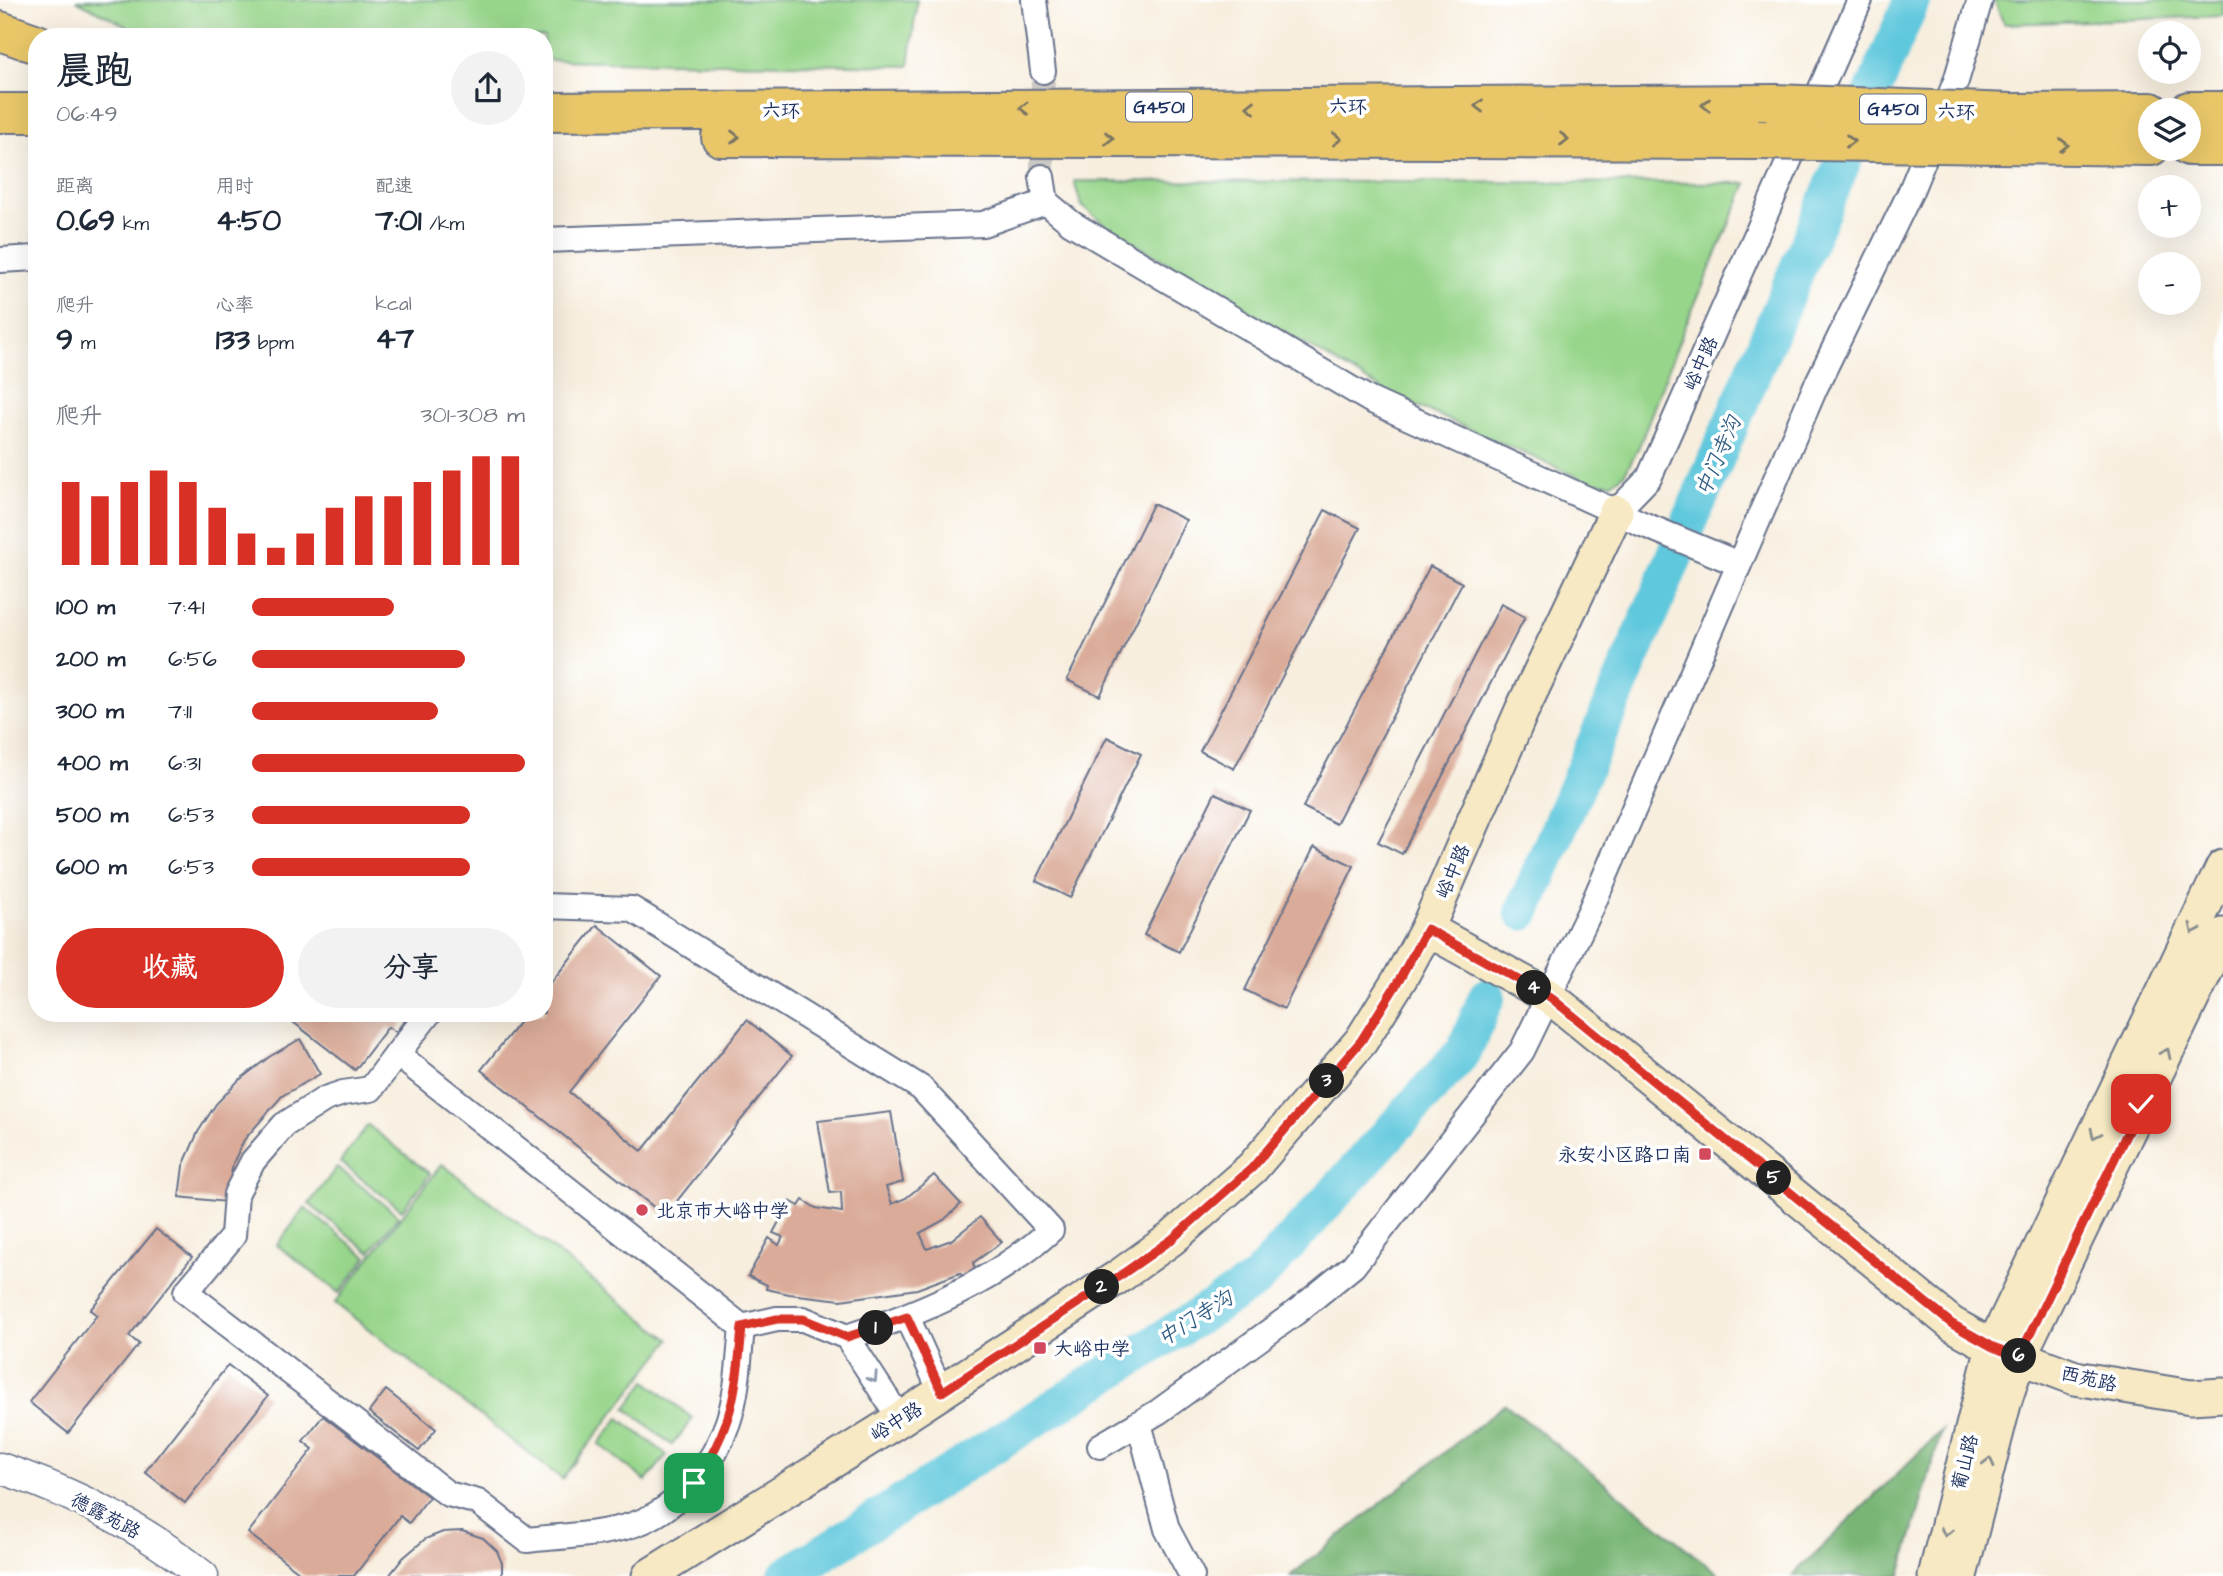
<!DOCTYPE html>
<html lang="zh">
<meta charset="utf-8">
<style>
:root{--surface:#fff;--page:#f2f2f3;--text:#1f2937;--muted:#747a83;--accent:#d93025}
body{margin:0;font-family:"Architects Daughter","LXGW WenKai TC",sans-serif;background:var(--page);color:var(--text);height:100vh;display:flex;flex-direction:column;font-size:26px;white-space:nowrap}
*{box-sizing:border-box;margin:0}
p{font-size:23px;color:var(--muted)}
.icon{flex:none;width:38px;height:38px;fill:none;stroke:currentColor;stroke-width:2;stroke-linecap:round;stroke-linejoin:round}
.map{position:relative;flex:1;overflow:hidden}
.side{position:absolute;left:28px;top:28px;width:525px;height:994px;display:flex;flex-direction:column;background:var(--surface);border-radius:28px;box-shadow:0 7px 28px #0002}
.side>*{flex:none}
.tools{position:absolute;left:2138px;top:21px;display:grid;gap:14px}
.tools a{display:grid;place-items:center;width:63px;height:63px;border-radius:50%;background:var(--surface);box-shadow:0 7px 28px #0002;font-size:35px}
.pin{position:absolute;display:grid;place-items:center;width:60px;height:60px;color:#fff;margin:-30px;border-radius:14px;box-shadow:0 4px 10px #0006}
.km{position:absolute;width:35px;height:35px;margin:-18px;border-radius:50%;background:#222;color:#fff;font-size:19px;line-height:35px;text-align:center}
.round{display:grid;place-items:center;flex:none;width:74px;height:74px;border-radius:37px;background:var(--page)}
.headline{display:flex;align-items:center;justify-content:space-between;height:119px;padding:0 28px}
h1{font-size:38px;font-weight:700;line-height:52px}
.figures{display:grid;grid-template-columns:repeat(3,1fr);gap:10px;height:119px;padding:7px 28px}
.figures div{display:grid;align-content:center}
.figures b{font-size:30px;font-weight:700}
.figures small{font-size:19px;font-weight:400}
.figures p{font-size:19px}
.chart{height:196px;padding:14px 28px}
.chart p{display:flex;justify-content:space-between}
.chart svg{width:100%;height:126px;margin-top:7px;stroke:var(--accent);stroke-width:6}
.action{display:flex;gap:14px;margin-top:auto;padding:14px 28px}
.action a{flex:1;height:80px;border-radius:42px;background:var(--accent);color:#fff;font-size:28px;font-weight:700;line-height:80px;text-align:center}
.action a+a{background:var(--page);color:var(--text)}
ul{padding:0 28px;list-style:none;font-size:23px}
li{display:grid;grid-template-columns:112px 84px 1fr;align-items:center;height:52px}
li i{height:18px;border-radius:9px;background:var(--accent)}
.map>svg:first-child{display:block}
.green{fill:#97d58a;stroke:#598274;stroke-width:2}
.forest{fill:#79b676;stroke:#4a726a;stroke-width:2}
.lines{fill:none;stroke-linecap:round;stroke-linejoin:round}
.river{stroke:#60c8dd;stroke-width:37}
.building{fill:#daab98}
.minor-tunnel{stroke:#cbc8c4;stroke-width:24;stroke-dasharray:24 12;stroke-linecap:butt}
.minor-casing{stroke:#68728b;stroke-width:28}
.tertiary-casing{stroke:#68728b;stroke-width:33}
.secondary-casing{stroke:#68728b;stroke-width:37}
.motorway-casing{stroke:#68728b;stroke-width:42}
.minor{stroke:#fff;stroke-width:24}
.tertiary{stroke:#fff;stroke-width:30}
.secondary{stroke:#f6e9c3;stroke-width:33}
.motorway{stroke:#e9c769;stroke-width:38}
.motorway-bridge-casing{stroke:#68728b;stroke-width:42;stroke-linecap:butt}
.motorway-bridge{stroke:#e9c769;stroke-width:38}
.oneway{stroke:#787363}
.oneway2{stroke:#888c90}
.oneway3{stroke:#8d97ae}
.route-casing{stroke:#fff;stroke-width:14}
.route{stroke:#d93025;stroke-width:9}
.poi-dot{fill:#d1495b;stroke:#fff;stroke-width:2.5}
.labels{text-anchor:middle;stroke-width:7;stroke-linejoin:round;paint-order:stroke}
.shield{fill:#fff;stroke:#5f6d8e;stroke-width:2}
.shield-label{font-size:18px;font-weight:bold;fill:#1b2f5e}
.street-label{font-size:19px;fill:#1b2f5e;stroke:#fff}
.poi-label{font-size:19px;fill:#1b2f5e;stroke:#fff;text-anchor:start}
.water-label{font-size:21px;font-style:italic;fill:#305d84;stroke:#fff}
</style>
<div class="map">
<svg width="2223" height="1576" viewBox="0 0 2223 1576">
<rect width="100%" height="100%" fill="#fff"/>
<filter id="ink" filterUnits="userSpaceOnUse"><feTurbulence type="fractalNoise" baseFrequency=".0143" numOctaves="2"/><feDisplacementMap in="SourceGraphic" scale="14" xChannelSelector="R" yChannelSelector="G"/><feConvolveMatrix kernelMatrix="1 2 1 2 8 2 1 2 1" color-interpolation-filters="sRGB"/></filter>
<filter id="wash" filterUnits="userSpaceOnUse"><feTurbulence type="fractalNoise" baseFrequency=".00686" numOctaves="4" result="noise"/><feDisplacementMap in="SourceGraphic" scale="28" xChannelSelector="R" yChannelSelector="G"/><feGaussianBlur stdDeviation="1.57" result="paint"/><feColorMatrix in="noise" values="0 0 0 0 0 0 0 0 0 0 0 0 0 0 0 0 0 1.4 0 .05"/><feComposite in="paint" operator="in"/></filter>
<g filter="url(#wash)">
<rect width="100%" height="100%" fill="#f7eede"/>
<g class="green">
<path d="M76,0H917L909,66L544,60V37H191L130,28Z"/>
<path d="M1994,0H2223V16L2004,24Z"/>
<path d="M1074,181L1747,183L1681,336L1638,449L1625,473L1612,483L1589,482L1390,394L1110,229L1081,205Z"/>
<path d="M368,1125L430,1174L402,1210L340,1162Z"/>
<path d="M442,1164L670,1340L562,1479L335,1303Z"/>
<path d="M337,1167L399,1216L370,1252L309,1204Z"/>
<path d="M305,1208L367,1257L339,1293L277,1245Z"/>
<path d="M646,1381L693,1419L672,1445L626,1408Z"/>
<path d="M619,1418L667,1455L646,1481L599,1444Z"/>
</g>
<g class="forest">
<path d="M1505,1404L1721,1576H1290Z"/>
<path d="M1942,1430L1900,1576H1792Z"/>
</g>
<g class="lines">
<g class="river">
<path d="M1523,912L1912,0"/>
<path d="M786,1576L1256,1280L1464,1051L1487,996"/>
</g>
</g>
<g id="blocks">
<g class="building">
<path d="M1153,504L1186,520L1100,696L1067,680Z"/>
<path d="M1325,510L1360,528L1234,769L1200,751Z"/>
<path d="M1430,566L1462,583L1336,824L1303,807Z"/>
<path d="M1501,604L1525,617L1402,854L1378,842Z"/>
<path d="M1107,737L1141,754L1070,898L1036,881Z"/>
<path d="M1215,793L1250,810L1179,952L1144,935Z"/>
<path d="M1314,847L1354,866L1284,1009L1245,990Z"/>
<path d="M597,925L661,976L569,1092L642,1151L747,1020L792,1056L665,1216L481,1070L527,1013H544V991Z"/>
<path d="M300,1013H410L396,1032L388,1027L355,1070L293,1022Z"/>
<path d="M300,1039L320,1074L282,1096L244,1140L233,1163L226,1202L179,1197L183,1166L198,1132L216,1104L238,1081L269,1057Z"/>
<path d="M891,1112L903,1182L886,1187L892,1204L906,1198L934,1175L961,1204L944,1220L920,1233L927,1249L951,1240L980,1217L1002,1242L973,1263L975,1270L963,1277L960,1273L917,1289L841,1300L789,1294L766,1289L767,1285L748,1276L769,1238L779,1245L783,1237L773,1233L790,1201L799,1206L803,1200L816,1208L842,1212L841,1192L830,1193L818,1121Z"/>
<path d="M156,1229L192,1257L129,1336L139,1344L68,1433L29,1402L97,1315L90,1310Z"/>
<path d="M228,1365L268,1396L185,1503L145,1472Z"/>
<path d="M386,1390L436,1429L419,1451L369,1412Z"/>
<path d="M323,1416L429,1497L409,1523L400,1516L354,1576H304L248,1533L313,1449L303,1441Z"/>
<path d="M462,1531L483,1538L497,1551L502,1563V1576H389L403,1558L425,1539L443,1532Z"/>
</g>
</g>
</g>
<g filter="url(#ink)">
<use href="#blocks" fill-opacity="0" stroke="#68728b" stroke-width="2"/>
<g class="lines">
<path class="minor-tunnel" d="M1042,177L1043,71"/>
<g class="minor-casing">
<g id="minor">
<path d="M1034,0L1043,71"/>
<path d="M1042,177L1046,202L1071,223L1370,400L1640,523L1739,564"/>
<path d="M544,240L983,224L1046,202"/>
<path d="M0,260L37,258"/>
<path d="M1616,512L1649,478L1860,0"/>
<path d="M544,906L632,909L921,1088L1051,1230C993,1283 920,1313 847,1337"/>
<path d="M429,1013L397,1054L742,1327L777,1319H803L847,1337L900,1419"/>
<path d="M397,1054L371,1089L343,1093L325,1099L284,1125L253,1161L236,1194L233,1236L186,1292L448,1494L478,1502L527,1540C562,1536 611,1535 643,1521C682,1504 714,1463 728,1422C738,1392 739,1358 742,1327"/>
<path d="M907,1317L941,1392"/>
<path d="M1139,1423L1167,1529L1192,1576"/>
<path d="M1100,1446L1158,1412L1295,1313L1353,1266L1522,1051L1590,911L1815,388L1910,193L1956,81L1980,0"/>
</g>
</g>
<g class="tertiary-casing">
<path id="tertiary" d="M0,1468C72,1492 144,1528 203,1576"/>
</g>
<g class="secondary-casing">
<g id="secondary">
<path d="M1427,929L1550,997L1952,1324L1993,1347L2075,1378L2191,1397L2223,1395"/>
<path d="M649,1576L900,1419L1121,1275L1171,1239L1252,1168L1361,1041L1401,977L1427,929L1522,710L1616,512"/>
<path d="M1935,1576L1993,1347L2223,867"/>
<path d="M1960,1576L2005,1400L2019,1357L2223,935"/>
</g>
</g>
<g class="motorway-casing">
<g id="motorway">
<path d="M0,31L37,44"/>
<path d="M2189,111H2223"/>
<path d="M544,112L1775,104"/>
<path d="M0,113H37"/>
<path d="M2011,113L2151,112"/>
<path d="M721,137L1758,140"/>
<path d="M1996,144L2151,146"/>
<path d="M2189,146H2223"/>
</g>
</g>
<use href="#minor" class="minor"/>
<use href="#tertiary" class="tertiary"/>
<use href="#secondary" class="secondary"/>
<use href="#motorway" class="motorway"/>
<g class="motorway-bridge-casing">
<g id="motorway-bridge">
<path d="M1775,104L2011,113"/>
<path d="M1758,140L1996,144"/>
</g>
</g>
<use href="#motorway-bridge" class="motorway-bridge"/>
</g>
<defs><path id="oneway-chevron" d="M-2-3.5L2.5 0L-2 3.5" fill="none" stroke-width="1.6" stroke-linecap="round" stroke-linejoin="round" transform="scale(1.75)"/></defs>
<g class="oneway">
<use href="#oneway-chevron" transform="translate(1706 105) rotate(180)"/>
<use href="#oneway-chevron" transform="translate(1479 106) rotate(180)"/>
<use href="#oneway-chevron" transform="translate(1251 107) rotate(180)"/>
<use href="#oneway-chevron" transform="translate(1024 108) rotate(180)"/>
<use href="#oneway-chevron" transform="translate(735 137)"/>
<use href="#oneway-chevron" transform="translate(1109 138)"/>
<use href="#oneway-chevron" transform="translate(1337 139)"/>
<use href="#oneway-chevron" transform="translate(1564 139)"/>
<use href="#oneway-chevron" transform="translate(1850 141) rotate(1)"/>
<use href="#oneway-chevron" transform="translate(2064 145)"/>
</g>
<g class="oneway2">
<use href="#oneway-chevron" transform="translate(2194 929) rotate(116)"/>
<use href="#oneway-chevron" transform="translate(2166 1053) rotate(-64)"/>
<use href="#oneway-chevron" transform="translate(2095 1134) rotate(116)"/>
<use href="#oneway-chevron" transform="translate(1989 1462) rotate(-76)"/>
<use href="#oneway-chevron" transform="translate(1946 1532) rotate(104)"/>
</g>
<use class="oneway3" href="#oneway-chevron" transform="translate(873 1378) rotate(57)"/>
</g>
<g class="lines" filter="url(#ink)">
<g class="route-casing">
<path id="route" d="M694,1483C732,1429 737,1391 742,1327L777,1319H803L847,1337L907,1317L942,1392L1121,1275L1171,1240L1252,1168L1361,1041L1401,977L1427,929L1550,997L1952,1324L1993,1347L2019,1357L2141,1104"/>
</g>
<use href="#route" class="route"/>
</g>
<g class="poi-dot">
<rect x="1698" y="1147" width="14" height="14" rx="3.5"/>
<circle cx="642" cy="1210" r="7"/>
<rect x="1033" y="1341" width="14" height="14" rx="3.5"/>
</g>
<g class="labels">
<g class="shield">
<rect x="1126" y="92.5" width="66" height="29" rx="5"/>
<rect x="1860" y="94.5" width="66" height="29" rx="5"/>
</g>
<g class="shield-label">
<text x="1159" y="113">G4501</text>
<text x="1893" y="115">G4501</text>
</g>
<g class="street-label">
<text x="1348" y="113">六环</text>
<text x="781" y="117">六环</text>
<text transform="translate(1956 111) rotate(2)" y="7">六环</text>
<text transform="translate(1700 363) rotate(-66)" y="7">峪中路</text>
<text transform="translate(1452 871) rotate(-67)" y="7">峪中路</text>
<text transform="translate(2089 1378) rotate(13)" y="7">西苑路</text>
<text transform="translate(896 1421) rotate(-32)" y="7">峪中路</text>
<text transform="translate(1964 1462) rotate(-76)" y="7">葡山路</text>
<text transform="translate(106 1515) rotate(28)" y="7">德露苑路</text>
</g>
<g class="poi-label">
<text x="1691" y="1161" text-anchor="end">永安小区路口南</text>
<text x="656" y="1217">北京市大峪中学</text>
<text x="1054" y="1355">大峪中学</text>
</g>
<g class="water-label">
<text transform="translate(1718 456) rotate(-67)" y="7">中门寺沟</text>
<text transform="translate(1195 1318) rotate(-32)" y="7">中门寺沟</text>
</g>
</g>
</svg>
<div class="tools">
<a><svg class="icon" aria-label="locate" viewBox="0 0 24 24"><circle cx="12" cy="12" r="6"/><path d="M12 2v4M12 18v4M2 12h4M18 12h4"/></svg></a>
<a><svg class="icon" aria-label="layers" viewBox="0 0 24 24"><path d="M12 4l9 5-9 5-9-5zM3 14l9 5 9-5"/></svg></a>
<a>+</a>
<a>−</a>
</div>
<div class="pin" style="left:694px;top:1483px;background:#1e9e55"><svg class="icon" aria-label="arrive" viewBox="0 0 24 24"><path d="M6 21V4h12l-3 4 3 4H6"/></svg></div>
<div class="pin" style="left:2141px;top:1104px;background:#d93025"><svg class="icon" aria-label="check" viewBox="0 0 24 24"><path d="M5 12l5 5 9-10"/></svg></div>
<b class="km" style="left:876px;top:1328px">1</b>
<b class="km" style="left:1102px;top:1287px">2</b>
<b class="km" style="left:1327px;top:1081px">3</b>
<b class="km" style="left:1534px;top:988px">4</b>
<b class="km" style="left:1774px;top:1178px">5</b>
<b class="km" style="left:2019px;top:1356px">6</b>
<section class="side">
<div class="headline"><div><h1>晨跑</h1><p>06:49</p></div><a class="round"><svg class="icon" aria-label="share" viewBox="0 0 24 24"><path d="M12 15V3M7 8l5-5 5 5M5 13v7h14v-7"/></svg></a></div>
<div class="figures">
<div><p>距离</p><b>0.69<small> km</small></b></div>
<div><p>用时</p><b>4:50</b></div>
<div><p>配速</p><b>7:01<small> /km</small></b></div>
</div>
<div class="figures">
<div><p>爬升</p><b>9<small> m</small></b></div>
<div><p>心率</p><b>133<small> bpm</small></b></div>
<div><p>kcal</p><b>47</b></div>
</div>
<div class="chart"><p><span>爬升</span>301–308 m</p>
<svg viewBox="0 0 160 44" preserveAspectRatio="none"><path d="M5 44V15M15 44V20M25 44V15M35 44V11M45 44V15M55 44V24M65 44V33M75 44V38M85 44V33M95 44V24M105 44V20M115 44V20M125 44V15M135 44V11M145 44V6M155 44V6"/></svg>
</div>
<ul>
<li><b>100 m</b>7:41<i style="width:52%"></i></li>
<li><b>200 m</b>6:56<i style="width:78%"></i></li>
<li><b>300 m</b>7:11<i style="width:68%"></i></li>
<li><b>400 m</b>6:31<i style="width:100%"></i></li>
<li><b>500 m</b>6:53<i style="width:80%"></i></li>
<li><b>600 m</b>6:53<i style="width:80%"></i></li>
</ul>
<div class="action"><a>收藏</a><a>分享</a></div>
</section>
</div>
